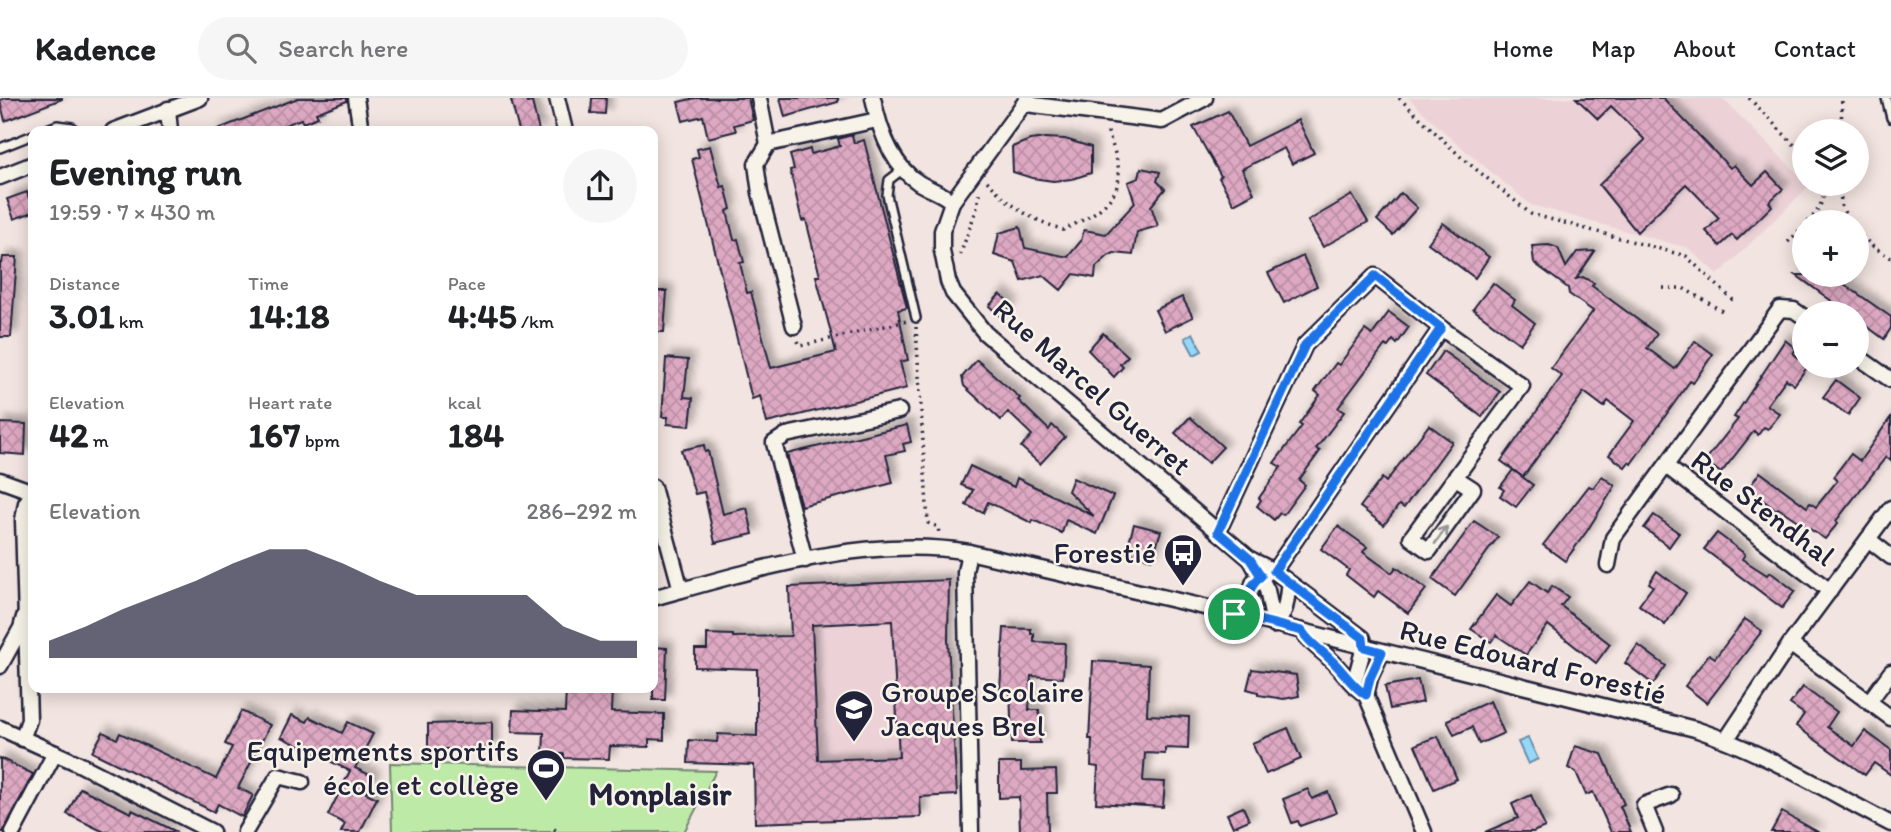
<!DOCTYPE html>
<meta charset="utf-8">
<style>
:root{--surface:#fff;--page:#f6f6f6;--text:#202124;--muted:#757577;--line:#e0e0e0;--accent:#22223b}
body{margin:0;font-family:Itim,sans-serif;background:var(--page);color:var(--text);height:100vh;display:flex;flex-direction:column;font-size:26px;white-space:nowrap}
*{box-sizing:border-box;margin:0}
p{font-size:23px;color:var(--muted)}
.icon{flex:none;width:38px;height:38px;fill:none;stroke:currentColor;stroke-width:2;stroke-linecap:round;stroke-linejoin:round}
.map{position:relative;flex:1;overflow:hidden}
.panel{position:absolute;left:28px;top:28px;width:630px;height:567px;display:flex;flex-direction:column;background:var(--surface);border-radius:14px;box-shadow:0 4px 18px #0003}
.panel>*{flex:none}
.tools{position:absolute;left:1792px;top:21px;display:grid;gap:14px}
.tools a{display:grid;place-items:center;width:77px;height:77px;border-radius:50%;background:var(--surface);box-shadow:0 4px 18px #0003;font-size:35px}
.pin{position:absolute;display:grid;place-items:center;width:60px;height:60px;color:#fff;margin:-30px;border:4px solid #fff;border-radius:50%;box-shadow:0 2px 7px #0007}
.round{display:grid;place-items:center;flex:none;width:74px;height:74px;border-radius:37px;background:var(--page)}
.overview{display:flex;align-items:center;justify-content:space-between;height:119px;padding:0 21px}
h1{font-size:38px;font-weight:800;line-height:52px}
.stats{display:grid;grid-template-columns:repeat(3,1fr);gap:10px;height:119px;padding:7px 21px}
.stats div{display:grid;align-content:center}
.stats b{font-size:35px;font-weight:800}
.stats small{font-size:19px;font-weight:400}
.stats p{font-size:19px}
.chart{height:196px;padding:14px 21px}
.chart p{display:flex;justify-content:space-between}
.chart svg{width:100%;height:126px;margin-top:7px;fill:var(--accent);opacity:.7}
header{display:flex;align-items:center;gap:42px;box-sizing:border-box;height:98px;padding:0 35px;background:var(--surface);border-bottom:2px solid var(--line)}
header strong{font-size:33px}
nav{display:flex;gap:38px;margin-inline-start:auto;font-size:24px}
.search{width:490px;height:63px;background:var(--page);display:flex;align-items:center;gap:18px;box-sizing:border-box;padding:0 24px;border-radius:38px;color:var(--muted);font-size:26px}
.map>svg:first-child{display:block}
.built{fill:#ecd2d7}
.pitch{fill:#bdeaa7;stroke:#708671;stroke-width:2}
.water{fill:#95d8f7;stroke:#678fac;stroke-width:2}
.building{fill:url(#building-cross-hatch);stroke:#22223b;stroke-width:2;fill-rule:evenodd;filter:url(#shadow)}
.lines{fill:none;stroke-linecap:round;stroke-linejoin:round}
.service-casing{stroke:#22223b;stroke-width:12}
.minor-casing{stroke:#22223b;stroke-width:19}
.path{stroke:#22223b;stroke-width:3.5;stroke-dasharray:2 5;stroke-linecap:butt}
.service{stroke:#f7f3e8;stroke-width:7}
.minor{stroke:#f7f3e8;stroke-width:14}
.oneway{stroke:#97959a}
.route-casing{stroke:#fff;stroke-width:14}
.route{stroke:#1a73e8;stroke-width:9}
.labels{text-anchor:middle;stroke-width:5;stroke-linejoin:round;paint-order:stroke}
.street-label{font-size:30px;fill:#22223b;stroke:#f7f3e8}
.poi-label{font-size:30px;fill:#22223b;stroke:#f7f3e8;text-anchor:end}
.neighbourhood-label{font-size:32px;font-weight:bold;fill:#22223b;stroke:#f7f3e8}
</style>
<header>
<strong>Kadence</strong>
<div class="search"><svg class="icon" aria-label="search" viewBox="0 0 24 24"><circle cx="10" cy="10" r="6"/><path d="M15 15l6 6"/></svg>Search here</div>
<nav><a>Home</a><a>Map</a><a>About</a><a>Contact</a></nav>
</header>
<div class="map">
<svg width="1891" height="734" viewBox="0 0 1891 734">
<defs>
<pattern id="building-cross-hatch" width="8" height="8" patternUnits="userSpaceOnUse" patternTransform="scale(1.75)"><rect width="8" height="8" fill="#dda8c1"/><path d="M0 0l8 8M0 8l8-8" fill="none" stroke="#bd90a7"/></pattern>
<filter id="shadow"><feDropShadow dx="6" dy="-6" stdDeviation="3.5" flood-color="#0004"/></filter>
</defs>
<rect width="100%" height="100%" fill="#f2e4e0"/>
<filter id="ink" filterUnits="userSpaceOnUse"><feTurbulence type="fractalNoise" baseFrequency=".0143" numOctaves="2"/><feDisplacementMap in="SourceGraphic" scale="14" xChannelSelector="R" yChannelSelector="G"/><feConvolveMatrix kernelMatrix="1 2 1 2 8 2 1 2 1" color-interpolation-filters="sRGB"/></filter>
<g filter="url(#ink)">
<g class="built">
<path d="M1408,0H1722L1804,82V86L1810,87L1718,177L1688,150L1531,107L1454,43Z"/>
<path d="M949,482L948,543L957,697L921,699V719L755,725L757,580L790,538L789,489Z"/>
</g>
<path class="pitch" d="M390,665L716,673L684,734H392Z"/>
<g class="water">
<path d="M1193,235L1202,253L1194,257L1185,240Z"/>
<path d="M1528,640L1538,661L1528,666L1518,644Z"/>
</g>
<g class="building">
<path d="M6,0H62V1L5,23L0,2Z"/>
<path d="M298,0H347V3L316,15L318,19L303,25L301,21L269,33H213Z"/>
<path d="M518,0H525L527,5L532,4L539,33H519L511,2Z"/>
<path d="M592,0H606L605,16L591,15Z"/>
<path d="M696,0H748L753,22L734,27L736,33L708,40L703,18L683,23L678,4Z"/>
<path d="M780,0H838V4L785,19Z"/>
<path d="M1576,0H1663L1730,70L1734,67L1753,87L1767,74L1783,91L1769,104L1772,108L1737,142L1732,137L1720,148L1706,133L1719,120L1686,86L1637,134L1599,87L1645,42L1611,8L1598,21Z"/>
<path d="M1228,13L1246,48L1298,22L1314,55L1292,66L1284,50L1242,71L1254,95L1234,106L1219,80L1221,78L1193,29Z"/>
<path d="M852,37L854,45L864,42L907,210L898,212L908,262L900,264L907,290L767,325L760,298L752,301L692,61L699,59L697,51L710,48L721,89L725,88L731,111L727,113L734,142L738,141L744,164L740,165L747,195L751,194L771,270L836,254L816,178H820L806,122L802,123L790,72L794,71L790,57L810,51L811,56L840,48L838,41Z"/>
<path d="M1046,40L1065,41L1091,49V75L1072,81L1053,83L1032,80L1013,74L1012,49L1030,42Z"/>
<path d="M1141,70L1160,74L1157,83L1165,91L1151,108L1158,128L1137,134L1133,157L1114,155L1108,158L1096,169L1095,180L1074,176L1061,192L1043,177L1022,183L1015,164L994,157L999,135L1020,129L1025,150L1068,159L1081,143L1084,132L1106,136L1135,105L1128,84L1139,80Z"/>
<path d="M27,94L29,100L33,99V114L14,121L7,101Z"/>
<path d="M1401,95L1417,110L1393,137L1377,122Z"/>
<path d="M1352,97L1368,124L1323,149L1308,123Z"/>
<path d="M1443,125L1489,159L1475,180L1428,145Z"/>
<path d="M1549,147L1558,150L1566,169L1577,154L1595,153L1576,181L1583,179L1594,185L1592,188L1657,236L1647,250L1675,271L1695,243L1713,256L1693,285L1690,283L1631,366L1629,364L1625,369L1609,357L1634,323L1608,303L1604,309L1584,294L1523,379L1501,363L1562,278L1551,270L1593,213L1569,196L1568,190L1534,165L1532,148Z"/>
<path d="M1303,158L1317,188L1284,205L1268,175Z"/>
<path d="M3,159H17L11,239H0V165H2Z"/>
<path d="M1796,177H1851L1844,186L1891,219V230L1884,241L1857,221V215H1848Z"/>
<path d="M1493,185L1515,202L1512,207L1535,225L1520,246L1473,211Z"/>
<path d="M653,193H667L664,234H653Z"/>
<path d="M1000,196L1012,207L1001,219L989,208Z"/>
<path d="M1182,199L1193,219L1165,233L1155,212Z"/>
<path d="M1389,214L1409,229L1397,246L1393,242L1388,249L1385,247L1338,310L1344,314L1316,351L1320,353L1299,382L1305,387L1283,417L1280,415L1274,422L1257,408L1261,402L1259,400L1281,369L1274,365L1302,328L1299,326L1320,297L1315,293L1336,265L1339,267L1365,232L1372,237Z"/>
<path d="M1103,235L1128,258L1120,266L1123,269L1114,279L1088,252Z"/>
<path d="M1785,242L1796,251L1793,255L1804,265V268H1808L1794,287L1786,281L1767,307L1780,316L1768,331L1764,329L1758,337L1754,333L1721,375L1705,363L1738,321L1734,319Z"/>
<path d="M1443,253L1500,294L1482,319L1426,277Z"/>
<path d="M666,260L688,262L684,299L693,300L690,328L667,326L668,319H662Z"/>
<path d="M977,262L1020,300L1018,302L1049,332L1052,327L1065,339L1040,366L1021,349L1032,337L1008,314L1001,322L964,288L962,279Z"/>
<path d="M1836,282L1860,300L1848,317L1823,299Z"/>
<path d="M1190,319L1223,349L1208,365L1175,335Z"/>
<path d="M1891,319V363L1886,359L1836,423L1838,425L1825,441L1778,410L1776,412L1748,391L1760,374L1807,409L1810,405L1816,409L1837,383L1833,379L1851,356L1860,363Z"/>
<path d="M0,325L26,326L25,357L0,355Z"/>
<path d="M907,327L911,344L903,346L905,353L886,357L893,385L801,408L787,356Z"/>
<path d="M1429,327L1452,344L1404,410L1399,407L1384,427L1360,409L1382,380L1386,384Z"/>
<path d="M704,347L705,354L708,353L723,416L747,410L753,436L715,445L704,394L695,396L681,352Z"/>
<path d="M970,368L1014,389L1017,380L1094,418L1068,393L1073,380L1113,398L1097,436L1066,422L1062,435L1033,422L1032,425L988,404L983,415L966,407L973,392L961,387Z"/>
<path d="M1513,372L1533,387L1516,409L1500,398L1504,392L1500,389Z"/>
<path d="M1602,378L1615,388L1587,433L1565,463L1543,447L1589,388L1593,390Z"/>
<path d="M1654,417L1679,435L1669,449L1644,430Z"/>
<path d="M1474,423L1498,439L1455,498L1432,481Z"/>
<path d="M1134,426L1161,433L1152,461L1126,454Z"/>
<path d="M1338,428L1367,449L1363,454L1392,475L1396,469L1426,491L1408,515L1378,493L1374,499L1346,477L1349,472L1321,451Z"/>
<path d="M1717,435L1745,456L1742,461L1767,477L1770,474L1795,493L1782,510L1704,451Z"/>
<path d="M1657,473L1686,495L1665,527L1639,507L1653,488L1649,485Z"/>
<path d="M949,482L948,543L957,697L920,699L921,719L755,725L754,667L688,665L689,642L717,644L718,636L757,638V571L695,569V551H707V536L733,537V539L791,538L789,489ZM892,523L899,659L818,662L812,527Z"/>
<path d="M1530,483L1547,495L1552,488L1568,499L1561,508L1610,546L1596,565L1548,527L1526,557L1496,537L1491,544L1471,531L1496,497L1511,508Z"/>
<path d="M1745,521L1762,533L1707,605L1685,588L1709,556L1715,560Z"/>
<path d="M1004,530L1031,531V536H1034V544L1065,545L1063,580L1031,578L1029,612H1039L1040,645H1012L1010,592L1000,591Z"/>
<path d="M1638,547L1666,568L1653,586L1625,565Z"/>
<path d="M653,549L667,550L665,602H653Z"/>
<path d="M1093,563L1149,567L1147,617L1189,619L1188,651L1165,650V656L1145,655L1143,683L1165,684L1163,709L1096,705L1098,669L1091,668L1092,641H1089Z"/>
<path d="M1252,571L1296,577L1299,598L1284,601L1258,597V594L1247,591Z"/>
<path d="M1418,582L1423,604L1390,611L1385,588Z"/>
<path d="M1803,589L1837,614L1827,629L1854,648L1865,633L1891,652V677L1874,665L1865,677L1796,628L1804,616L1790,606Z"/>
<path d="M566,590H612L611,614L664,616V642L649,641V649L610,648L609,661L564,660V656H543L544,635L512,634L513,612L565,614Z"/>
<path d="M1490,603L1504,635L1479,646L1472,629L1454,637L1447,622Z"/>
<path d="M241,613L270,627L238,690L253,697L242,719L218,706L214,714L92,654L103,634L117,641L120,635L216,681L232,649L225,646Z"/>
<path d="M292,617L307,624L310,619L342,635L348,624L373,636L355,670L374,679L366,695L377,700L360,734H341L345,726L328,717L350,673L281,639Z"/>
<path d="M492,624V651H428V626Z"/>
<path d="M1288,630L1301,661L1266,676L1252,645Z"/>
<path d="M1438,638L1457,681L1434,691L1415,647Z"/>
<path d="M1575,648L1602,656L1624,706L1620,708L1631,734H1611L1593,694L1586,697L1576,674L1568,670Z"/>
<path d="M0,660L33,676L3,734H0Z"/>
<path d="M999,665H1021V673L1056,672L1057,695H1047L1048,734H1020L1019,699L999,700Z"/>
<path d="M80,690L131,715L132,712L177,734H104L67,716Z"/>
<path d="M1308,691L1312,701L1328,694L1336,715L1300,728L1298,723L1292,725L1283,701Z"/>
<path d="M1531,697L1545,729L1533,734H1485L1518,720L1512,706Z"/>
<path d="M1243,709L1249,722L1233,729L1227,716Z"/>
<path d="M1782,714L1818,734H1771Z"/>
</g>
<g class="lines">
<g class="service-casing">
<g id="service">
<path d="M1886,0L1891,20"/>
<path d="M42,33L57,27L72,29L75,33"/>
<path d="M0,50L33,37"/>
<path d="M902,72L889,82L887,97L916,220"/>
</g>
</g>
<g class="minor-casing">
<g id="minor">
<path d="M356,0L361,33"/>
<path d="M557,0L565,33"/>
<path d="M759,0L768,46"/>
<path d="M873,0C879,30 892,68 919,85C930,92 943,95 952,104"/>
<path d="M1028,0L952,104L942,133V153L948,183L953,195L985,235L1250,461L1274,473L1363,540L1364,549L1354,585"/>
<path d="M1026,6L1162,23L1205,0"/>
<path d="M168,11L170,33"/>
<path d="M113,33L200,0"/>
<path d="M0,79L33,66"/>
<path d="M794,228L760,95L756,66L768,46L877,22"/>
<path d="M1857,258L1891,282"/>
<path d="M1666,368L1830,493"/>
<path d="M0,382L33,394"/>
<path d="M653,389L681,492"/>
<path d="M1218,434L1305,247L1375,178L1441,230L1522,288L1411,440L1429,453L1473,391L1456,380"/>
<path d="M1868,441L1891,459"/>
<path d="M969,454L965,474L971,734"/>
<path d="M805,462L774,345L786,337L899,313"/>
<path d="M1251,462L1267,492L1274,527"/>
<path d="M1608,467L1613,440L1780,211L1794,212L1804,219"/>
<path d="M1274,473L1441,230"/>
<path d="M653,500C754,472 864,437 969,454L1234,516L1695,631C1764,654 1827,693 1891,726"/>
<path d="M1234,516L1236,509L1250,495L1254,483L1266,476"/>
<path d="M1274,527C1288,515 1286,501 1289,485"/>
<path d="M1302,533C1309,545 1320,551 1330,561C1342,572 1351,588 1366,597L1424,734"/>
<path d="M1790,546L1891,620"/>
<path d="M0,568L21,530L24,519"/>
<path d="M1366,597L1370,580L1382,554"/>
<path d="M1869,604L1891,574"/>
<path d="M0,630L77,665L212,734"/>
<path d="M22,641L29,622L23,422L26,405L33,395"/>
<path d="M1726,642L1790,546L1891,410"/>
<path d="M13,734L55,655"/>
<path d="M245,734L278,678L302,684"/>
<path d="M1655,734L1644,707L1671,697"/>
</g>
</g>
<g class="path">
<path d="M1399,0L1461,59L1531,116L1686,158L1734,203"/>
<path d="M1749,0L1804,57"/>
<path d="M1841,33L1842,0"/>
<path d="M987,83C1015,112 1025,118 1063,132C1086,121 1120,105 1119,75C1118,61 1111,44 1107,31"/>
<path d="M1840,86L1841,107L1849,124"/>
<path d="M1808,124C1819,112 1825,102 1824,86"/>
<path d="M1857,133L1872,148L1891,160"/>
<path d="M1788,144L1804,128"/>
<path d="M960,157L977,110L979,95"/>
<path d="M1663,190H1683L1724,214"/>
<path d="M916,229L928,425L938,429L939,435"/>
<path d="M798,243L800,248L907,223"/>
<path d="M554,731L559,734"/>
</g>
<use href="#service" class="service"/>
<use href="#minor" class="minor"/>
</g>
<defs><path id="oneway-shaft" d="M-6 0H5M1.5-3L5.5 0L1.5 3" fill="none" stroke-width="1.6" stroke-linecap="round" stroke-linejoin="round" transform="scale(1.75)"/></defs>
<use class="oneway" href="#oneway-shaft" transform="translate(1441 437) rotate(-55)"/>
</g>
<g class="lines" filter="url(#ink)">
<g class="route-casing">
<path id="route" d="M1375,178L1441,230L1274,473L1363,540L1364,549L1382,554L1370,580L1366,597C1351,588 1343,572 1330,561C1320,551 1309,545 1302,533L1234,516L1236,509C1248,500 1250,487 1261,478L1250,461L1218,434L1305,247Z"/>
</g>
<use href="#route" class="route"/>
</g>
<defs>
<g id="bus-pin" transform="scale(2.0125)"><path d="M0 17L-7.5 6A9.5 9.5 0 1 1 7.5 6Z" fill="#22223b" stroke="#f7f3e8"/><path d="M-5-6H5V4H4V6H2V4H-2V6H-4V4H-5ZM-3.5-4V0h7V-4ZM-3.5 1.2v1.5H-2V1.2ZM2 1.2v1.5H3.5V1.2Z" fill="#fff"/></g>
<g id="school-pin" transform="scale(2.0125)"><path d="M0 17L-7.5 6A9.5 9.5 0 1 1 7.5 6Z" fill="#22223b" stroke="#f7f3e8"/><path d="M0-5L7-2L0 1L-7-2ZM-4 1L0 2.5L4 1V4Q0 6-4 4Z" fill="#fff"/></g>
<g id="stadium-pin" transform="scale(2.0125)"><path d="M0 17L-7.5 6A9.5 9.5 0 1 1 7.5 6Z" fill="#22223b" stroke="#f7f3e8"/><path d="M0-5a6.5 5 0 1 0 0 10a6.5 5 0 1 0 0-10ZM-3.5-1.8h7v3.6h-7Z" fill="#fff"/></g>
</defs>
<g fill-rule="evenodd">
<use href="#bus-pin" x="1183" y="455"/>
<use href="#school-pin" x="854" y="611"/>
<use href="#stadium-pin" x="546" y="670"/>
</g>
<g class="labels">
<g class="street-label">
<text transform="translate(1092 289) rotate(41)" y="10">Rue Marcel Guerret</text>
<text transform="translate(1763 410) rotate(37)" y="10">Rue Stendhal</text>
<text transform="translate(1533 564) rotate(14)" y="10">Rue Edouard Forestié</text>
</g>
<g class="poi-label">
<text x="1156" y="465">Forestié</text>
<text x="881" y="604" text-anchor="start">Groupe Scolaire<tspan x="881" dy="34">Jacques Brel</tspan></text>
<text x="519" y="663">Equipements sportifs<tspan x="519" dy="34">école et collège</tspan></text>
</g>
<g class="neighbourhood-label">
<text x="660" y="707">Monplaisir</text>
</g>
</g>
</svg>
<div class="tools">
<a><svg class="icon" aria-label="layers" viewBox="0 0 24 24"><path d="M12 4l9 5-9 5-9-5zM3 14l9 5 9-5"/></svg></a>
<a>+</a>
<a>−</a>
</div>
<div class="pin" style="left:1234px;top:516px;background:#1e9e55"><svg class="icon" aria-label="arrive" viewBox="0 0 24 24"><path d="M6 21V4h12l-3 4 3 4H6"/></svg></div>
<section class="panel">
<div class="overview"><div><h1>Evening run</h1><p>19:59 · 7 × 430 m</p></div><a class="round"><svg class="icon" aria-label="share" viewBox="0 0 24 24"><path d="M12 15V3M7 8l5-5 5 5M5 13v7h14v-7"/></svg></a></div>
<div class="stats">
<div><p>Distance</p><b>3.01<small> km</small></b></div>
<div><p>Time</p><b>14:18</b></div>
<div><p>Pace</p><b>4:45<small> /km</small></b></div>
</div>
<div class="stats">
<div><p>Elevation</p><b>42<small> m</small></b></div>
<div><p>Heart rate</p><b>167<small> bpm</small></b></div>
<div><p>kcal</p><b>184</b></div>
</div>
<div class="chart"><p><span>Elevation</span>286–292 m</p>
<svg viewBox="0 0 160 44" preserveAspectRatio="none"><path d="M0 44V38L10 33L20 27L30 22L40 17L50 11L60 6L70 6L80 11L90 17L100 22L110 22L120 22L130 22L140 33L150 38L160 38V44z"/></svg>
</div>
</section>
</div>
